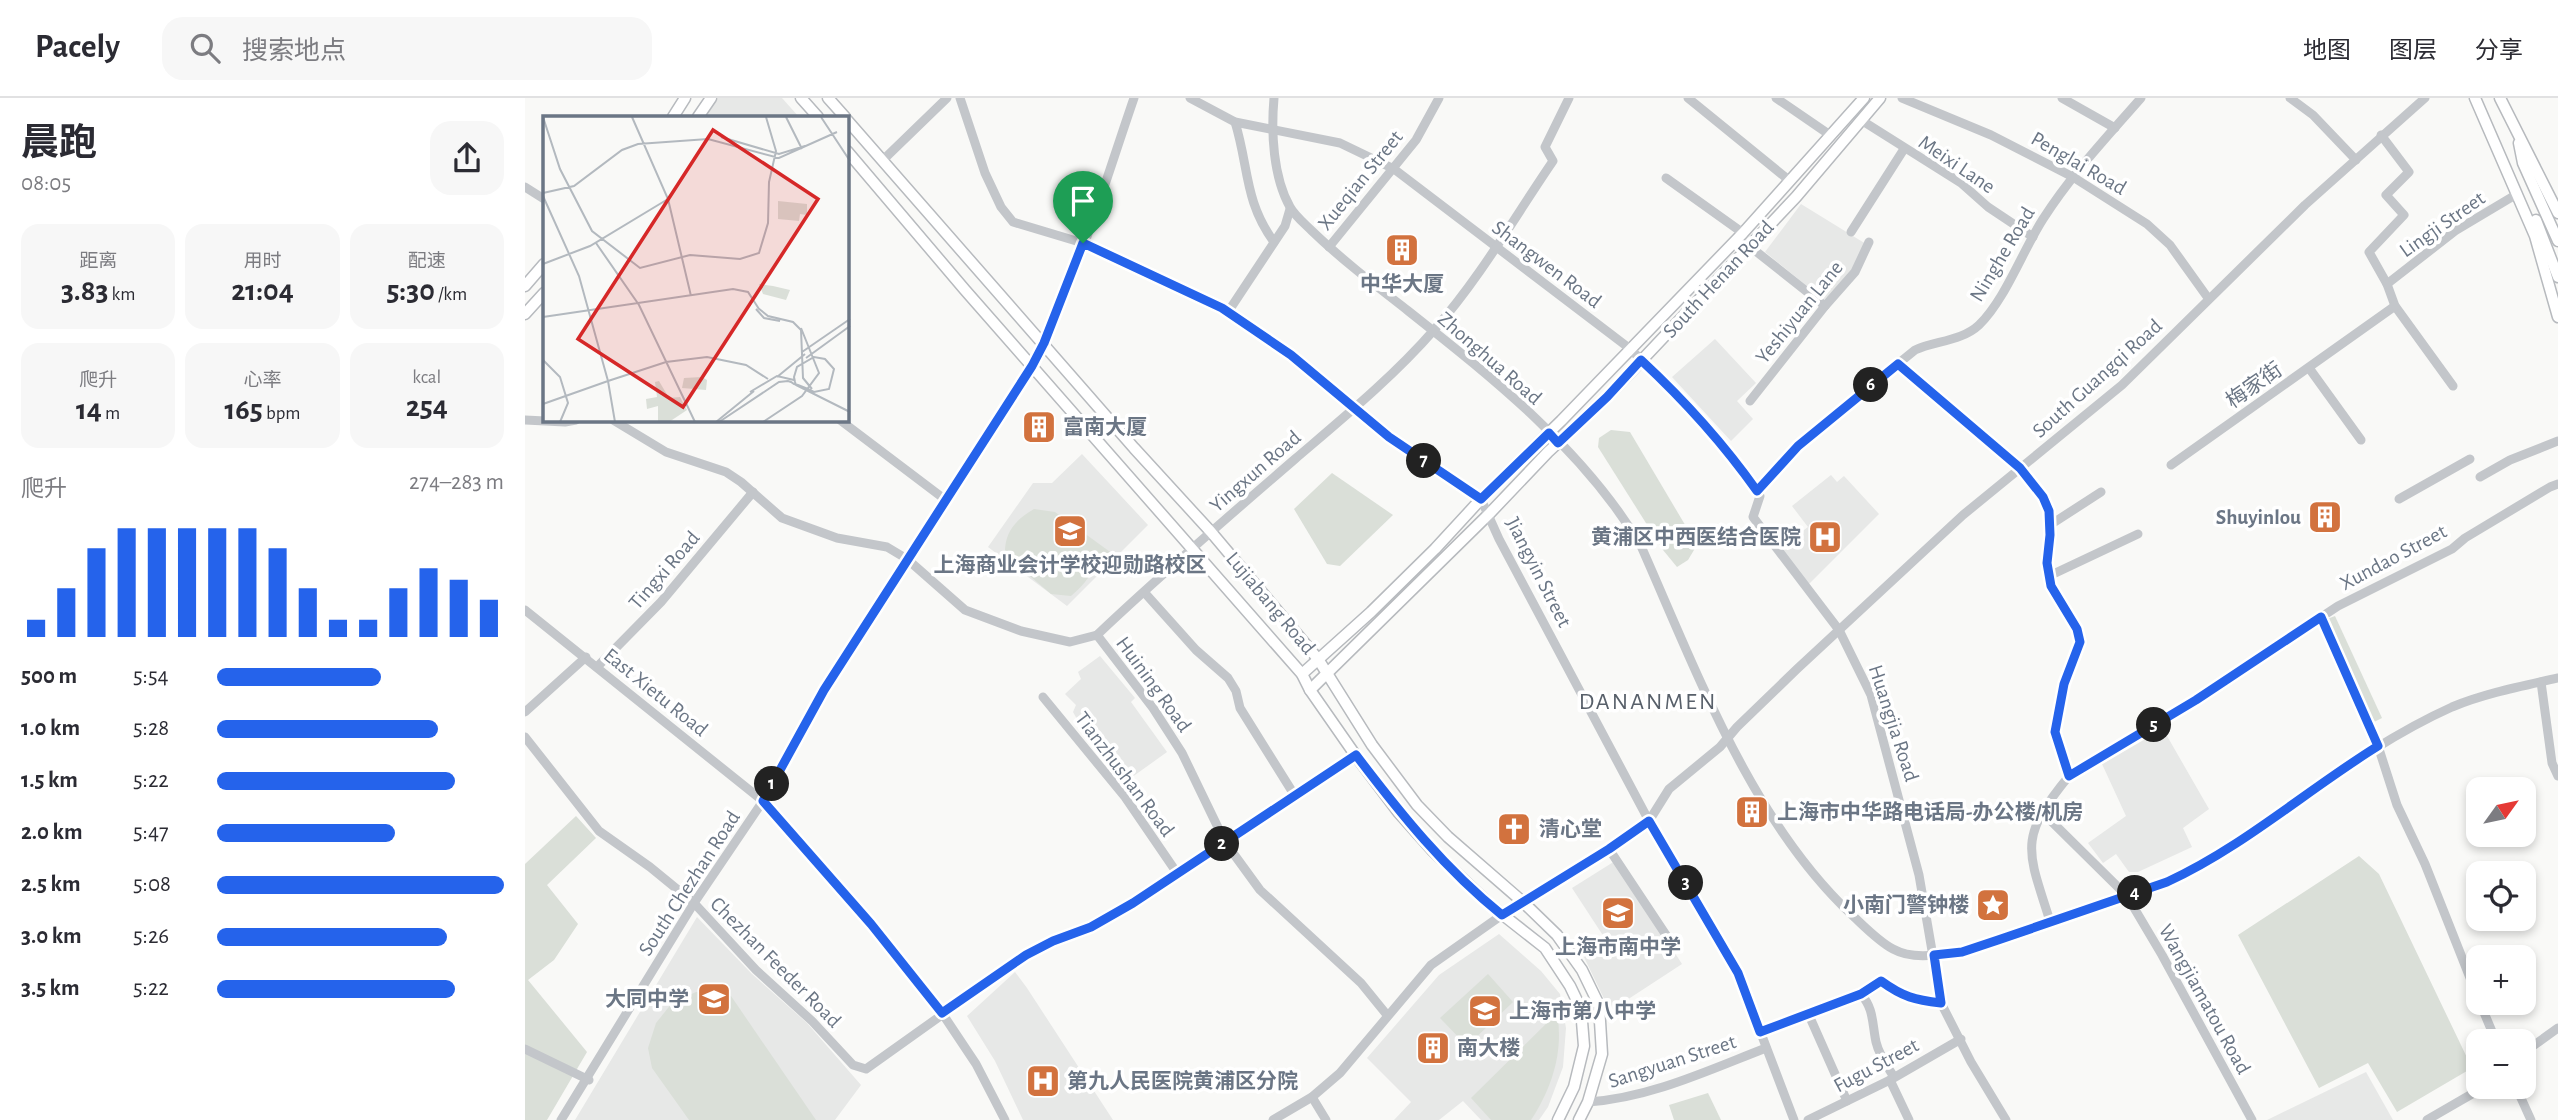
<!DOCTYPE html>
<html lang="zh">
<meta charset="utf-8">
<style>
:root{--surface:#fff;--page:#f7f7f7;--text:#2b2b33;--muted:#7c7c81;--line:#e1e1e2;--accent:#2563eb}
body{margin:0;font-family:"Alegreya Sans","Noto Sans SC",sans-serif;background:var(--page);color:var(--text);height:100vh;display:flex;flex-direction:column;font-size:26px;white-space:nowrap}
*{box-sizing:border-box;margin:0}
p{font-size:23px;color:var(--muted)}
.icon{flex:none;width:38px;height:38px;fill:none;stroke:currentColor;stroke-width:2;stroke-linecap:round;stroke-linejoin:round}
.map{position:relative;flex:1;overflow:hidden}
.sheet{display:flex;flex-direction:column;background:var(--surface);width:525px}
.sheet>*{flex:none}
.needle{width:46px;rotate:57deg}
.controls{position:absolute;left:1941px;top:679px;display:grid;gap:14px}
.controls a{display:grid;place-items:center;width:70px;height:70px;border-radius:14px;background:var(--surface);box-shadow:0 4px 10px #0003;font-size:35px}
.pin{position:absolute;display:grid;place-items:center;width:60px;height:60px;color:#fff;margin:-72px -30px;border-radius:50% 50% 50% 0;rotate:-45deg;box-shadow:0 0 7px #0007}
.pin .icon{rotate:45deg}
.km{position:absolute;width:35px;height:35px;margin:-18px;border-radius:50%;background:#222;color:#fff;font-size:19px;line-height:35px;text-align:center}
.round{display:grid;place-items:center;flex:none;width:74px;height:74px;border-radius:21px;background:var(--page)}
.head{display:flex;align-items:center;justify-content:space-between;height:119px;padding:0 21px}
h1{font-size:38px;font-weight:700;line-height:52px}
.figures{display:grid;grid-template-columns:repeat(3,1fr);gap:10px;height:119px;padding:7px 21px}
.figures div{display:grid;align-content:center;border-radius:18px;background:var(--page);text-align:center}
.figures b{font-size:30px;font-weight:700}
.figures small{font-size:19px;font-weight:400}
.figures p{font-size:19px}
.chart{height:196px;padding:14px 21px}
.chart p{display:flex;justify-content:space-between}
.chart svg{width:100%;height:126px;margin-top:7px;stroke:var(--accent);stroke-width:6}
ul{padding:0 21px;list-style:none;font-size:23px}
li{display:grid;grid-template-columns:112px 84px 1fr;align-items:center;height:52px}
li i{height:18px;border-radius:9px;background:var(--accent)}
header{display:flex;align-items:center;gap:42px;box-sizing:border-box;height:98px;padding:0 35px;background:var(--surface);border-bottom:2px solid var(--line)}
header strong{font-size:33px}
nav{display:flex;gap:38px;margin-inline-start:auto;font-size:24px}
.search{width:490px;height:63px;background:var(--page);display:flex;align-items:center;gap:18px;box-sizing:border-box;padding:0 24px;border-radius:21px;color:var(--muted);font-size:26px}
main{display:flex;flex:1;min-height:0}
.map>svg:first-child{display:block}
.built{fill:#e7e8e7}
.green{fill:#dadfd8}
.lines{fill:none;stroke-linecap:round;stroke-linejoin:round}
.major-casing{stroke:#b7babe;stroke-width:13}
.minor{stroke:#c3c6ca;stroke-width:9}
.major{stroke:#fff;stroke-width:10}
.route-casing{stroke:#fff;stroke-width:14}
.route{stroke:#2563eb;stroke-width:9}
.labels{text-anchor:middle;stroke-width:7;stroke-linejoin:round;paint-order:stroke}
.street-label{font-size:21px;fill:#6b7685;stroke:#fff}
.poi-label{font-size:21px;font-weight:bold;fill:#6b7685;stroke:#fff;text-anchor:start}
.quarter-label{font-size:24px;letter-spacing:2px;fill:#58606a;stroke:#fff}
.inset-road{fill:none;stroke:#b3b9bf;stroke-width:2}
.view{fill:#d62828;fill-opacity:0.15;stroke:#d62828;stroke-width:3.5}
.inset-edge{fill:none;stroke:#6b7685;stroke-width:3.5}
</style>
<header>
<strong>Pacely</strong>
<div class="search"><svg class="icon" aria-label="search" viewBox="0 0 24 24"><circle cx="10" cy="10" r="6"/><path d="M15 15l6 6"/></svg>搜索地点</div>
<nav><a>地图</a><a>图层</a><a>分享</a></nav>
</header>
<main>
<section class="sheet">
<div class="head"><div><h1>晨跑</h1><p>08:05</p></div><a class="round"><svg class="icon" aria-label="share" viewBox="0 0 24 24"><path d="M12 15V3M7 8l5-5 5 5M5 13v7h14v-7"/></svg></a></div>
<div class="figures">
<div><p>距离</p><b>3.83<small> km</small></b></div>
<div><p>用时</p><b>21:04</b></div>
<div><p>配速</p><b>5:30<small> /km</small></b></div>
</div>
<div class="figures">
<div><p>爬升</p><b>14<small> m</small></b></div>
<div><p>心率</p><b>165<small> bpm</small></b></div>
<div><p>kcal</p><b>254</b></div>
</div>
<div class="chart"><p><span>爬升</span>274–283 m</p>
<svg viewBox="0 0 160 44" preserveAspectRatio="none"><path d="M5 44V38M15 44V27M25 44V13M35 44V6M45 44V6M55 44V6M65 44V6M75 44V6M85 44V13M95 44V27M105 44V38M115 44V38M125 44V27M135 44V20M145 44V24M155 44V31"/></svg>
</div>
<ul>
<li><b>500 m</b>5:54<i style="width:57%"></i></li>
<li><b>1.0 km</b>5:28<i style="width:77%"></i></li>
<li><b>1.5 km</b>5:22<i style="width:83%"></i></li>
<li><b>2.0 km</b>5:47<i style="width:62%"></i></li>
<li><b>2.5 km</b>5:08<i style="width:100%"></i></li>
<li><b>3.0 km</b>5:26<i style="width:80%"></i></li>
<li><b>3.5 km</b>5:22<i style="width:83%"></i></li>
</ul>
</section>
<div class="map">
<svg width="2033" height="1022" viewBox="0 0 2033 1022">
<rect width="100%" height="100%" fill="#f9f9f7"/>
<g class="built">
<path d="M193,0H257L274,19H181Z"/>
<path d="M1276,106L1341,146L1328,171L1299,202L1240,154Z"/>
<path d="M1190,241L1231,285L1212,303L1228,321L1206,343L1147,279Z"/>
<path d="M557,356L623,427L542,508L463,449L508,385H527Z"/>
<path d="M1306,377L1312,384L1319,378L1354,416L1283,487L1255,450L1283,429L1267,408Z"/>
<path d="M575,558L610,600L606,604L642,654L603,682L596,679L556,628L548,614L551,607L540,596L556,581L553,574Z"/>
<path d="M1638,631L1684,711L1658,730L1667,749L1613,774H1604L1591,756L1578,765L1563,745L1601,718L1577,666Z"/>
<path d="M1090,763L1157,866L1085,913L1057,855L1079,839L1047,790Z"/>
<path d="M172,819L227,876L282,925L336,987L310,1022H50Z"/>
<path d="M974,836L1016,873L1035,896L1041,930L1038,969L1023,1009L1014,1022H956L938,1003L914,1022H869L886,1004L842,960L914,877Z"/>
<path d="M490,874L502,890L588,1022H498L470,963L442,918Z"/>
<path d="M1841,974L1868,1022H1742Z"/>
</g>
<g class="green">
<path d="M1086,332L1105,334L1172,447L1163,462L1152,469L1138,452L1073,349L1074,340Z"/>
<path d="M807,375L868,417L815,468L802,466L769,411Z"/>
<path d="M509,411L530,414L588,456L583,463L572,455C570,474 560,486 546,498L526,496L480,457C479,435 490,422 509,411Z"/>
<path d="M1810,518L1857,620L1847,625L1802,521Z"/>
<path d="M51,718L71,740L22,787L53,826L29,862L3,882L62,954L22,1022H0V766Z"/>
<path d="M1834,758L1854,776L1947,970L1872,1014L1843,965L1794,990L1713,837Z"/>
<path d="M963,876L988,904L942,948L915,920Z"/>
<path d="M171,894H187L206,898L291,1022H164L127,970L123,950L131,925L147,905Z"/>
<path d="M1032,915C1039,953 1027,990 1006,1022H966L946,1000Z"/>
<path d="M1183,995L1196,1022H1149L1144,1007Z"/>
</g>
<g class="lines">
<g class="major-casing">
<g id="major">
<path d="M276,0L293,19"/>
<path d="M303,0L320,19"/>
<path d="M1950,0L2010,138L2033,219"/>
<path d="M1975,0L2033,115"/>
<path d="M148,19L160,0"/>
<path d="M173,19L186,0"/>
<path d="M322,22L609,350L686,434L793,561L847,647L892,707L923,739L999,805L1032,837L1057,872L1074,907L1077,956L1063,1004L1054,1022"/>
<path d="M1994,45L1998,65L2033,143"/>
<path d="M322,53L440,192L777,576L785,592L831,658L874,715L907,752L964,806L1020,850L1045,888L1056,911L1059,948L1049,989L1033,1022"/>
<path d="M2011,122L2033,179"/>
<path d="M0,188L19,166"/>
<path d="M0,216L19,195"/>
<path d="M777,576L846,514L910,451L956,401L1036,323L1218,135L1339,0"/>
<path d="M785,592L965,415L1023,354L1082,299L1271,99L1355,0"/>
</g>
</g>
<g class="minor">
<path d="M435,0L460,75L476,109L488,124L558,145L697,210L766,257L864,339L956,401L974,441L1124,723L1213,875L1269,1022"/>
<path d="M665,0L710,24L815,45L869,71L1104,250L1161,304L1210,362L1235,398L1228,419L1314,532L1346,597L1394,777L1416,905L1446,964L1481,1022"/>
<path d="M749,0C746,34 748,79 765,109C770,118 780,126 787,133C815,160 846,184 877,208C964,277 1059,351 1116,448C1171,572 1226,722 1326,816C1339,828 1353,843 1368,851C1388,862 1413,857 1434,854C1471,848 1508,829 1544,817C1584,802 1626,793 1664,773C1680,765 1695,754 1711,744C1782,698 1849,644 1927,609C1961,595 1998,588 2033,580"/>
<path d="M1163,0L1265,83"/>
<path d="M1251,0L1305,37"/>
<path d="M1377,0L1466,37L1548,79L1622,126L1645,147L1683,200"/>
<path d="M1537,0L1590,30"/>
<path d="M1765,0L1788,17L1831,62"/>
<path d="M1336,22L1436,85L1463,109L1508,139"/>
<path d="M710,24C724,69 719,103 749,144"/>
<path d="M1856,37L1884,74L1861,97L1879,117L1844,154L1862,186L1870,208L1928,288"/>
<path d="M358,62L422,0"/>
<path d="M1141,80L1218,135"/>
<path d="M0,89L19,101"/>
<path d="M1326,134L1379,51"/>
<path d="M1223,147L1300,208"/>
<path d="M804,149L891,42L914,0"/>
<path d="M1862,186L1930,133L1992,96"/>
<path d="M703,214L760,128L765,111"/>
<path d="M1373,266L1495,370L1518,399L1524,413L1525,437L1522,465L1526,488L1552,531L1555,544L1539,586L1530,634L1544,678C1493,740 1502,751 1525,823"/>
<path d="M1784,270L1836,342"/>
<path d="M1225,303L1300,208L1330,174L1344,144"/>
<path d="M0,322L40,324L51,322"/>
<path d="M88,322L141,354L201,374L216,384L257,420L312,440L362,449L382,461L440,512L496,533L545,544L572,537L628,610L657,655L700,744L735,792L836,885L862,917"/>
<path d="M315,322L422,403"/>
<path d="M1646,367L1870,208"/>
<path d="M1955,379L1985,362L2033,343"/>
<path d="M1232,393L1273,347L1390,252C1410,243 1437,243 1454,227C1480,202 1498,152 1518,121C1546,77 1582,39 1616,0"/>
<path d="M1874,401L1945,361"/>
<path d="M1525,427L1576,394"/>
<path d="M1524,478L1613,436"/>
<path d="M619,494L671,552L703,580L711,593L715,610L770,698"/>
<path d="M0,512L238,703L346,826L417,915L451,966L480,1022"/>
<path d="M1796,519L1853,648L1872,707L1900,766L1953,900"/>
<path d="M572,537C636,476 703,419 770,361C818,320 868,279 909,232C955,180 989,120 1028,63L1020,49L1044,0"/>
<path d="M72,569L136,504L228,394"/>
<path d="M2016,584L2027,665L2033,678"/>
<path d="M518,599L600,699L652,775"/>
<path d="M0,614L61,559"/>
<path d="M0,639L74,733L125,769L169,805L231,872L287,923L328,967L341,971L501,857L528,843L566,829L608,805L831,658"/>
<path d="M1544,678L1671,602L1813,508L1927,451L1940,440L2025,389L2033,386"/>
<path d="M1517,714L1602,798L1637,857L1727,1022"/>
<path d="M1084,751L1145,843"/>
<path d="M1336,896C1349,911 1347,925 1351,944C1354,957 1362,968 1369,979"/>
<path d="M1955,905L1971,943"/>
<path d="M1283,915L1322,1003"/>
<path d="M1235,934L1336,896L1356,882C1378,899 1390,902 1416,905"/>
<path d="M0,951L64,982"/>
<path d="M1998,955L2033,930"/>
<path d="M1365,982L1384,1022"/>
<path d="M1991,989L2006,1022"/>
<path d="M787,999L801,1022"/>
<path d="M1063,1004C1125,1000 1184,972 1241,950"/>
<path d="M36,1022L169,805L238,703L298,592L507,268C551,184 578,90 609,0"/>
<path d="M748,1022L787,999L815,975L906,867L977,817L1084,751L1124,723L1144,691L1195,649L1212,629L1272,571L1438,417L1597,287L1780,107L1900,0"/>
<path d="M1283,1022L1365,982L1436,941"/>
<path d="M1902,1022L1959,989"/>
</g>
<use href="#major" class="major"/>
</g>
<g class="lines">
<g class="route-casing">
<path id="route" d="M558,145L697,210L766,257L864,339L956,401L1024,335L1033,345L1082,299L1116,262C1159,302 1198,345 1232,393L1273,348L1373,266L1495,370L1518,399L1524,413L1525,437L1522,465L1526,488L1552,531L1555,544L1539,586L1530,634L1544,678L1671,602L1796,519L1853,648C1782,692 1718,749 1642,784L1473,842L1437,854L1409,857L1416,905C1390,902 1378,899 1356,883L1336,896L1235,934L1213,875L1124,723L1084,751L977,817C920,771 875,715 831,657L608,805L566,829L528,843L501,857L417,915L346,826L238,703L299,592L507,268L519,245Z"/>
</g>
<use href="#route" class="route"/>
</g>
<defs>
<g id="building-square" transform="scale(1.75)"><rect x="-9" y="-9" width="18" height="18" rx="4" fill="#d2723e" stroke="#fff"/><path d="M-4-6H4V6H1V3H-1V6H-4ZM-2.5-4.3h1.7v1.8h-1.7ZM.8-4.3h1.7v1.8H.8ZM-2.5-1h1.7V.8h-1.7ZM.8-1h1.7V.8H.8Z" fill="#fff"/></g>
<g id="school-square" transform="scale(1.75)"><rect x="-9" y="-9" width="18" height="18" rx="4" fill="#d2723e" stroke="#fff"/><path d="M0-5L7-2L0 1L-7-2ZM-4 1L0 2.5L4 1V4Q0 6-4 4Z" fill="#fff"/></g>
<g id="hospital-square" transform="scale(1.75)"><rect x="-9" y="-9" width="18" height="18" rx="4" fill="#d2723e" stroke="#fff"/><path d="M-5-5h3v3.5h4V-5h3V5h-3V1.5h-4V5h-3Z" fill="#fff"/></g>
<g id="church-square" transform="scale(1.75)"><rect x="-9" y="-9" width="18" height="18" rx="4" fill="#d2723e" stroke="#fff"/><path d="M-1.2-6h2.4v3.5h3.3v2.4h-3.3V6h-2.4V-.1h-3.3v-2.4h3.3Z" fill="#fff"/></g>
<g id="sight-square" transform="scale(1.75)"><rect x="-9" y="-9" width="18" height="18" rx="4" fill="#d2723e" stroke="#fff"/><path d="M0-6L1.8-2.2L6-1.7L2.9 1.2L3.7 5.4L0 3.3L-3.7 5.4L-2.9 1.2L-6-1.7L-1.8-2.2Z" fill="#fff"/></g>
</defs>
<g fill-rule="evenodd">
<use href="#building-square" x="877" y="152"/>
<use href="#building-square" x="514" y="329"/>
<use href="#building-square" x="1800" y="419"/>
<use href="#school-square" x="545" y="433"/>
<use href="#hospital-square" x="1300" y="439"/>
<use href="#building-square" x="1227" y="714"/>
<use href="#church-square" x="989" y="731"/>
<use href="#sight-square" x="1468" y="807"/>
<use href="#school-square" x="1093" y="815"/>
<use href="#school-square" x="189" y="901"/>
<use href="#school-square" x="960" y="913"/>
<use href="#building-square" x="908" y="950"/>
<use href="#hospital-square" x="518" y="983"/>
</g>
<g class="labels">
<g class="street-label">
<text transform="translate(1554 65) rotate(30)" y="7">Penglai Road</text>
<text transform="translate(1432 66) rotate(34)" y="7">Meixi Lane</text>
<text transform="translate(835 82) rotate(-51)" y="7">Xueqian Street</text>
<text transform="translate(1917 126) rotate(-35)" y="7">Lingji Street</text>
<text transform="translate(1477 156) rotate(-59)" y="7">Ninghe Road</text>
<text transform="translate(1022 166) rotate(37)" y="7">Shangwen Road</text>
<text transform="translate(1193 181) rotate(-47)" y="7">South Henan Road</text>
<text transform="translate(1274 214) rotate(-51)" y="7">Yeshiyuan Lane</text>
<text transform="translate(965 260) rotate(41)" y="7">Zhonghua Road</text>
<text transform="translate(1572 280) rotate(-42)" y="7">South Guangqi Road</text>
<text transform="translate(1729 287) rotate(-35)" y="7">梅家街</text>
<text transform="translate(730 373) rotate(-41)" y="7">Yingxun Road</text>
<text transform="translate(1868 459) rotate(-28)" y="7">Xundao Street</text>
<text transform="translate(139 472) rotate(-49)" y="7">Tingxi Road</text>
<text transform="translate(1014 474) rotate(63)" y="7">Jiangyin Street</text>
<text transform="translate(746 505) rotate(50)" y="7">Lujiabang Road</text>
<text transform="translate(629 586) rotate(54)" y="7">Huining Road</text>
<text transform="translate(131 594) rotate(39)" y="7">East Xietu Road</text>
<text transform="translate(1369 625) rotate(72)" y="7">Huangjia Road</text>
<text transform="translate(600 676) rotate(53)" y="7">Tianzhushan Road</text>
<text transform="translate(164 785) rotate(-57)" y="7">South Chezhan Road</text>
<text transform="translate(251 864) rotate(45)" y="7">Chezhan Feeder Road</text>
<text transform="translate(1680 901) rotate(61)" y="7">Wangjiamatou Road</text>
<text transform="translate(1147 963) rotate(-18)" y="7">Sangyuan Street</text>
<text transform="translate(1351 967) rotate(-28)" y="7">Fugu Street</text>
</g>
<g class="poi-label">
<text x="877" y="193" text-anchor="middle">中华大厦</text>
<text x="538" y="336">富南大厦</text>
<text x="1776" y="426" text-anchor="end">Shuyinlou</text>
<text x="1276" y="446" text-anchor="end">黄浦区中西医结合医院</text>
<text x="545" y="474" text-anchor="middle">上海商业会计学校迎勋路校区</text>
<text x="1252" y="721">上海市中华路电话局-办公楼/机房</text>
<text x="1014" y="738">清心堂</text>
<text x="1444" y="814" text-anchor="end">小南门警钟楼</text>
<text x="1093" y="856" text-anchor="middle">上海市南中学</text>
<text x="164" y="908" text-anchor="end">大同中学</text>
<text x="984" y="920">上海市第八中学</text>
<text x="932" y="957">南大楼</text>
<text x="542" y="990">第九人民医院黄浦区分院</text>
</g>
<g class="quarter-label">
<text x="1123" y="611">DANANMEN</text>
</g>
</g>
<g transform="translate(18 18)">
<rect width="306" height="306" fill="#f9f9f7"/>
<path d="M235,85L264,88V99L257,98L256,105L235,103ZM216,168L230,170L247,174L243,184L220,178ZM159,261L164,264L163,274L139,272L141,262ZM116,265L126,282L137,281L144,294L126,306H115V290L104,293L103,283L114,281L112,266Z" fill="#dadfd8"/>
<path class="inset-road" d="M0,1L17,53L49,115L97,152L147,139L197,143L216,137L225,107L226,66L233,35L223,1M89,1L125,83L148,180M243,1L259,33M278,1L307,45M178,21L236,38L262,30M0,77L31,70L79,34L95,28L165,23L236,42L294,16M0,80L36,160L65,265L72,306M53,127L96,189L152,306M0,148L47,130L125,83M215,192L225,200L250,206L258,214L260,262L269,273M213,193L221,202L237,205M0,201L190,173L205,176L216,193M259,236L307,203M263,242L307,210M0,244L17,261L25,287L17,306M234,261L262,238M65,265L123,246L164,241L203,249L225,263M207,276L234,260L251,264M0,288L65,265M173,306L211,275M176,306L236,266L245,265L248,266L251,268L255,269L265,273L271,276L286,273L291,253L282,243L271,241L254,251L251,261L252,266L253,269L307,296M220,306L259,280L276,257L258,212"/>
<path class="view" d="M170,14L275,83L140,291L35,223Z"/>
<rect width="306" height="306" class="inset-edge"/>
</g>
</svg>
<div class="controls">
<a><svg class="needle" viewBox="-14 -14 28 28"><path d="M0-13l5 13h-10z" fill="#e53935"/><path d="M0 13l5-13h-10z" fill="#7c7c81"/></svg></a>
<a><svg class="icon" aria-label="locate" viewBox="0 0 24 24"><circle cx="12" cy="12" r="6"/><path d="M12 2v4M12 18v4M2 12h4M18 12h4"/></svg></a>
<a>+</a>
<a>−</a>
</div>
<div class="pin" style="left:558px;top:145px;background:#1e9e55"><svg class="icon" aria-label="arrive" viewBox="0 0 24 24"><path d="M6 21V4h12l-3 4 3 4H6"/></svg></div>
<b class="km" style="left:247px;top:686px">1</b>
<b class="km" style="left:697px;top:746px">2</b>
<b class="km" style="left:1161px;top:785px">3</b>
<b class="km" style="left:1610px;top:795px">4</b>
<b class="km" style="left:1629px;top:627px">5</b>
<b class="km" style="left:1346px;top:287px">6</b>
<b class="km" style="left:899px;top:363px">7</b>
</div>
</main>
